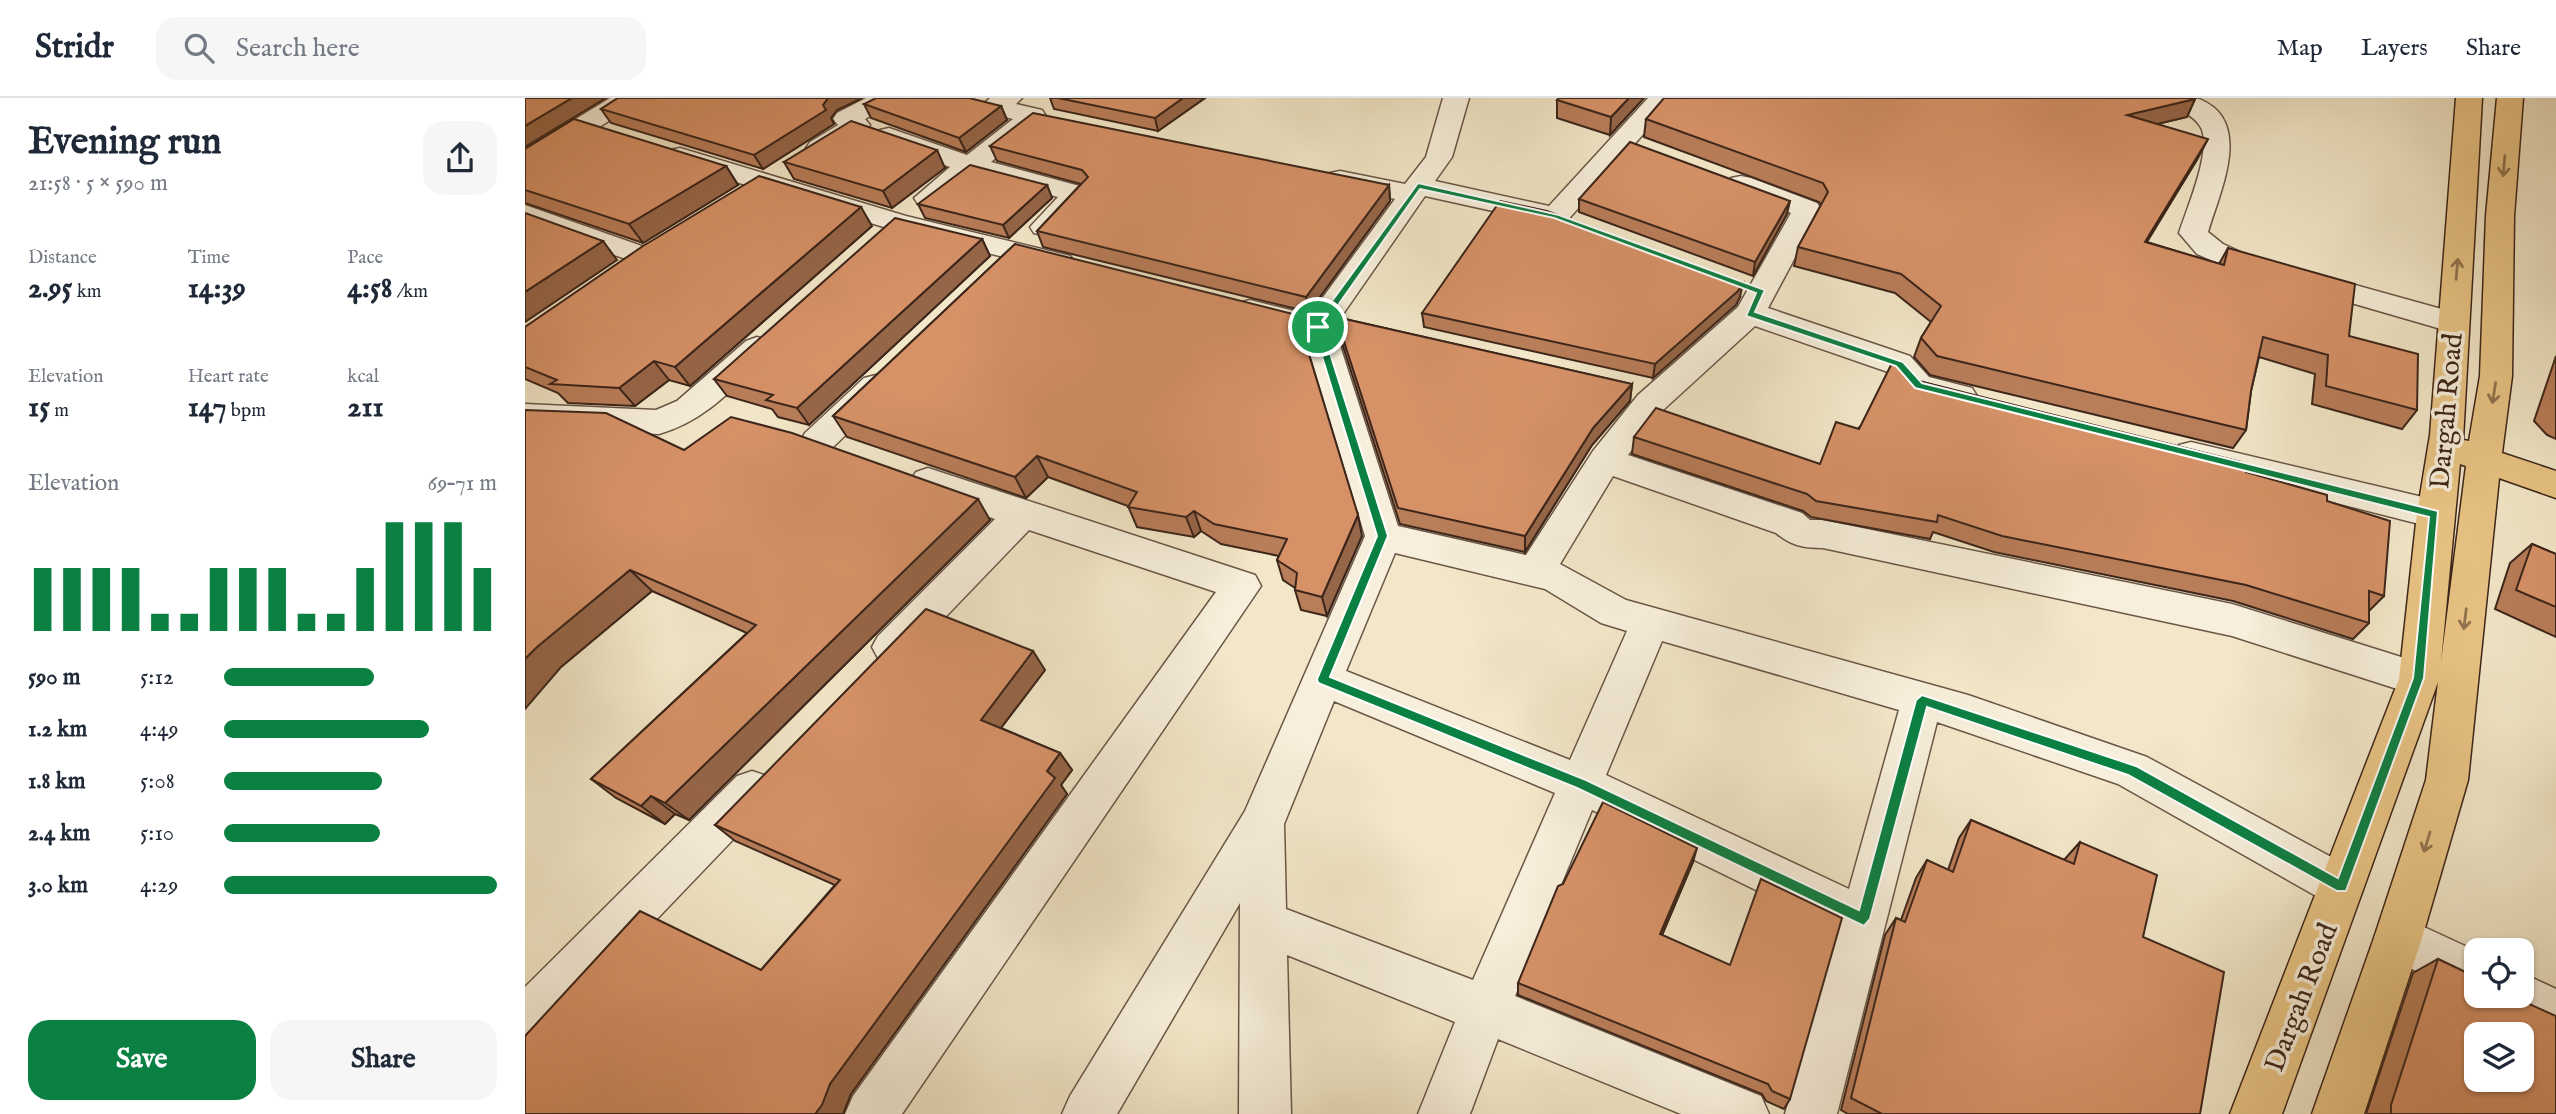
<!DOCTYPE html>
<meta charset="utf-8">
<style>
:root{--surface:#fff;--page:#f6f6f7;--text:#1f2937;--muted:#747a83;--line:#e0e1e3;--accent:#0b8043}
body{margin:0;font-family:"IM FELL English",serif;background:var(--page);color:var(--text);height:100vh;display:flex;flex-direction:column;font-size:26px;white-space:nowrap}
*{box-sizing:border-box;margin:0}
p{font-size:23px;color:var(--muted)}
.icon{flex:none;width:38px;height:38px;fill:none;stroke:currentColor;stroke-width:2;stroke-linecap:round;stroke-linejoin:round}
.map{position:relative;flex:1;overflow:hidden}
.sheet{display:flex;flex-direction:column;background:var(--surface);width:525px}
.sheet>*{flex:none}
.tools{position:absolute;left:1939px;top:840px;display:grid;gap:14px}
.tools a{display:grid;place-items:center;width:70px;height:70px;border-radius:14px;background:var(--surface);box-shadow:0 2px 5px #0004;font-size:35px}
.pin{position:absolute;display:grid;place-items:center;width:60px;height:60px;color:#fff;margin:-30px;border:4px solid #fff;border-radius:50%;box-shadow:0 2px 7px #0007}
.round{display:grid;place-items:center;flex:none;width:74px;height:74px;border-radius:21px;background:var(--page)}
.head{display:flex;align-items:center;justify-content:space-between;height:119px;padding:0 28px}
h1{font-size:38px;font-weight:700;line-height:52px}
.figures{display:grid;grid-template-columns:repeat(3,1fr);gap:10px;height:119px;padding:7px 28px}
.figures div{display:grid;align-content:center}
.figures b{font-size:30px;font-weight:700}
.figures small{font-size:19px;font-weight:400}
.figures p{font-size:19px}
.chart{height:196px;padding:14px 28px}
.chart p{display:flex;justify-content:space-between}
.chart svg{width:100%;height:126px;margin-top:7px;stroke:var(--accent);stroke-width:6}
.action{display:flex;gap:14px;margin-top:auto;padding:14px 28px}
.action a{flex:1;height:80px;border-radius:21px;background:var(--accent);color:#fff;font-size:28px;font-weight:700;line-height:80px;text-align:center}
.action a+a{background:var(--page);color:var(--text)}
ul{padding:0 28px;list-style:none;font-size:23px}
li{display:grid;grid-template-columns:112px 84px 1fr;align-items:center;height:52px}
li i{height:18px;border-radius:9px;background:var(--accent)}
header{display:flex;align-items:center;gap:42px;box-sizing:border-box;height:98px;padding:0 35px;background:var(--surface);border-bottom:2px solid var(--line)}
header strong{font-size:33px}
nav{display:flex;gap:38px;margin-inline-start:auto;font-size:24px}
.search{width:490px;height:63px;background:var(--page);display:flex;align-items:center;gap:18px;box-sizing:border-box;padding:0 24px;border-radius:21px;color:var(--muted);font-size:26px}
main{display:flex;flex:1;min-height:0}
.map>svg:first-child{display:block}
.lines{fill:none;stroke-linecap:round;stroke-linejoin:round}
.minor-casing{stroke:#6a5646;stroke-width:3}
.major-casing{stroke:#3c251a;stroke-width:3}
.minor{fill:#f7efdb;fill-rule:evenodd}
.major{fill:#e9c484;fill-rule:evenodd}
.wall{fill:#b87d59;stroke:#3c251a;stroke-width:2}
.shaded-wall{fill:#966648;stroke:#3c251a;stroke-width:2}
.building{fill:#d69167;stroke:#3c251a;stroke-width:2;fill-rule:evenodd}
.oneway{stroke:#92744f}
.route{fill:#0b8043;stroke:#fff;stroke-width:2;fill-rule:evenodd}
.labels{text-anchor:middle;stroke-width:7;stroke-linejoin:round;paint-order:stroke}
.street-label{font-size:28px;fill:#3c251a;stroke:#f7efdb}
</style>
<header>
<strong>Stridr</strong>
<div class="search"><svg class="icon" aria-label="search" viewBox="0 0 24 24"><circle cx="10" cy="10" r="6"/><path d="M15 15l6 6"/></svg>Search here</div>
<nav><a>Map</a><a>Layers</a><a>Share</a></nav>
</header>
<main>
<section class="sheet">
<div class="head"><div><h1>Evening run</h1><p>21:58 · 5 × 590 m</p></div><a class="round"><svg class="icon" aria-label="share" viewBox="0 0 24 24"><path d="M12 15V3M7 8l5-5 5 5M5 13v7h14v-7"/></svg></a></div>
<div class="figures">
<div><p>Distance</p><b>2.95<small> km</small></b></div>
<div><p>Time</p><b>14:39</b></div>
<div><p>Pace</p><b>4:58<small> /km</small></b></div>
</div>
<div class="figures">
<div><p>Elevation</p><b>15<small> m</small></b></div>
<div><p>Heart rate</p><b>147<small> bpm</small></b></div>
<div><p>kcal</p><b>211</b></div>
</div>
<div class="chart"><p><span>Elevation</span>69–71 m</p>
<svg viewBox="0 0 160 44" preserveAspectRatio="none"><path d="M5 44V22M15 44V22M25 44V22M35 44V22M45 44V38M55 44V38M65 44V22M75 44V22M85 44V22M95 44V38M105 44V38M115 44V22M125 44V6M135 44V6M145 44V6M155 44V22"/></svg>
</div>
<ul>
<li><b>590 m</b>5:12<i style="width:55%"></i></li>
<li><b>1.2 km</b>4:49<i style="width:75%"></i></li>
<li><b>1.8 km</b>5:08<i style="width:58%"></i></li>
<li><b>2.4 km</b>5:10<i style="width:57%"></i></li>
<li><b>3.0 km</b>4:29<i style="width:100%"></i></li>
</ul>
<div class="action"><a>Save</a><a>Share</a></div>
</section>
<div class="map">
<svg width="2031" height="1016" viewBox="0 0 2031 1016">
<rect width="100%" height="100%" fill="#f2e7c8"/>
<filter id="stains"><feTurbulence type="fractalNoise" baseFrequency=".00286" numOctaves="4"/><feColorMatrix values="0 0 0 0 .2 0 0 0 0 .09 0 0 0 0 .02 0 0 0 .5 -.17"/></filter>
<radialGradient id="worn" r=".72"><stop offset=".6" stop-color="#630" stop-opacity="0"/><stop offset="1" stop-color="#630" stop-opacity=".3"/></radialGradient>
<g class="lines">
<g class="minor-casing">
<g id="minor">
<path d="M85,0H116L112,5L10,70L0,72V52Z"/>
<path d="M341,0H373L369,5L340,21L345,27L341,33C324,43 305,61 285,56L281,50L285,44L313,27L308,21L312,15Z"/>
<path d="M465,0H497L491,6L517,12L521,18L466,64L562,90L566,96C553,114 532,141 509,135L505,129L533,99L450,77C433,90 416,112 393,106L389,100L425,69L355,44L351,38L355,32L364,30L442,57L488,21L459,14L455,9Z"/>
<path d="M918,0H944L927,59L910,83L1024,108L1123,0H1150L1041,124L1031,127L900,98L809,229L873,428L1001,457L1068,353L1113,297L1213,209L1266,115L1206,92L1202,86L1206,80L1216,78L1226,80L1292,105L1296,111L1243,210L1385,258L1404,279L1447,290L1452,298L1447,306L1435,309L1381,296L1363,274L1230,228L1137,313L1103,357L1277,415L1285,422H1298L1707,506L1908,569L1914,581L1908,593L1894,598L1707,538L1298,450C1278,450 1267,448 1251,435L1088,378L1035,466L1101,502L1443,597L1622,659L1832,773L1839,788L1832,803L1816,810L1800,803L1593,686L1412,624L1312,1016H1260L1313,832L1067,712L990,898L1236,998L1244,1016H1156L973,941L945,1016H893L930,924L762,857L766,1016H714L715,805L592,1016H537L545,998L720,713L840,438L779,236L714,219L710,212L714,205L725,202L785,217L870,101L805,87L801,81L805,75L815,73L880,86L901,59ZM870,455L1020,491L1076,525L1102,533L1045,662L821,573ZM1137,543L1374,612L1324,791L1081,677ZM809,603L1030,695L948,882L761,811L759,726Z"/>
<path d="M1641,0C1651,0 1665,0 1674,1C1730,23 1694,95 1683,134L1698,146L1722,157L1938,217L1943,224L1938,231L1927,234L1916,231L1702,169L1672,156L1654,135C1661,112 1689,49 1675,28C1667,15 1650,12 1641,0Z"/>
<path d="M155,50L381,118L545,158L550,164L545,170L535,173L362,130L145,64L142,58L145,52Z"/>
<path d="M0,107L131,153L136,159L131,165L121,168L0,126Z"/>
<path d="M232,239L243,243L248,250L243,257C208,290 182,322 134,336L0,330V306L131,312L152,303L221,243Z"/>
<path d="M351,277L363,280L367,288L363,296L304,353L292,356L280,353L275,344L280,335L339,280Z"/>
<path d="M1666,344L1910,402L1923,406L1928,416L1923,426L1910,430L1654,365L1649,356L1654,347Z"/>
<path d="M403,370L730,477L736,488L377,1016H320L328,998L691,494L504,432L381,560L367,565L353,560L347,549L353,538L470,421L391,392L385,383L391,374Z"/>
<path d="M227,673L242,678L249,692L242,706L17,941L0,949V889L212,678Z"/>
<path d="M1873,817L1951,853V898H1961L1951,902L1856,856L1849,840L1856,824Z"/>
<path d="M1997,875L2031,891V940L1976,915L1969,898H1997Z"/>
</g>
</g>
<g class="major-casing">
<path id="major" d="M1931,0H1957L1938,342L1944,343L1955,278L1961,118L1972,0H1998L1989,118L1987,278L1977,355L2031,373V400L1974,380L1943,682L1897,840L1839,1016H1787L1849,840L1901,682L1913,584L1757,1016H1705L1874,581L1892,416L1905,337ZM1935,366L1941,368L1916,564Z"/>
</g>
<use href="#minor" class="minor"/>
<use href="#major" class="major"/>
</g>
<g class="wall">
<path d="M93,0H337L312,12L306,20L309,26L238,71L86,25L76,11Z"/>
<path d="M525,0H680L633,33L529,11Z"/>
<path d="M1119,0L1085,37L1032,20V2Z"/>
<path d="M1670,1L1662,19L1632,26L1673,60L1622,144L1694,166L1703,150L1824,238L1892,312L1877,331L1787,306L1790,276L1734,259L1726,293L1721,332L1708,350L1405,277L1389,259L1396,240L1406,224L1370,195L1269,168L1273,149L1296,107L1294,104L1119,39L1121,21Z"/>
<path d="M339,6L476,8L482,22L441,54L346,20Z"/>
<path d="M465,48L864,87L865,103L784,214L518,149L512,133L556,86L472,63Z"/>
<path d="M0,51L201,68L213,87L118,145L0,105Z"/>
<path d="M259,64L420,70L367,110L269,81Z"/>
<path d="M522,87L527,100L484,140L400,120L393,106Z"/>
<path d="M1054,101L1262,116L1228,178L1054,114Z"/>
<path d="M347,128L165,288L144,282L110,308L43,305L33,295L0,281V229Z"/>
<path d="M457,141L465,158L284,327L253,319L247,311L202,298L189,281Z"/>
<path d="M490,146L837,438L802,518L776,512L770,492V490L758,482L752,462L754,458L696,446L676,433L669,439L612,429L603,408L523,379L501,400L322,339L308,318Z"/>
<path d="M1215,199L1211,207L1128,280L899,229L897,215Z"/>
<path d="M811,219L1107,286L1105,303L1067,347L1000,454L875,426L814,236Z"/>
<path d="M2031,258V341L2022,337L2009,323Z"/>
<path d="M1386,281L1715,369L1859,498L1844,513V525L1828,541L1708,503L1469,454L1408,434L1405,441L1286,419L1278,413L1107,356L1109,339L1295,366Z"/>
<path d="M159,352L465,422L164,722L150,716L140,726L91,700L66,681L222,535L127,493L36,569Z"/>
<path d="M2007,446L2031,456V539L1970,511L1985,465Z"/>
<path d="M520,572L476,630L535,655L547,672L536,687L542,696L326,996L318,1016H0L236,872L310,787L210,743L190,727Z"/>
<path d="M1446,722L1539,762L1555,744L1618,839L1675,1016H1323L1316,1012L1360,837L1371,820L1376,822L1391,780L1402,762L1423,772L1434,740Z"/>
<path d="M1168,764L1137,837L1265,1001L1259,1011L1241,1003L1237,996L993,897V885Z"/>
<path d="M1913,861L2002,905L2031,1016H1841L1888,875Z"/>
</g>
<g class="shaded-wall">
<path d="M47,0H81L0,49V28Z"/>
<path d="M303,0H337L312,12L306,20L309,26L238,71L229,57L298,7Z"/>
<path d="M658,0H680L633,33L630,20Z"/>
<path d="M1104,0H1119L1085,37L1086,19Z"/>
<path d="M1670,1L1662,19L1594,35L1602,17Z"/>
<path d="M476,8L482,22L441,54L434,40Z"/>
<path d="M1683,41L1673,60L1610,162L1620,144Z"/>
<path d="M412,52L420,70L367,110L358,93Z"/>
<path d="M201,68L213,87L118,145L104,126Z"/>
<path d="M522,87L527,100L484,140L478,127Z"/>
<path d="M864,87L865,103L784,214L781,199Z"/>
<path d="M1265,103L1262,116L1228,178L1230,164Z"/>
<path d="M336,109L347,128L165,288L150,269Z"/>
<path d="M457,141L465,158L284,327L272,310Z"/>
<path d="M78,143L92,162L0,224V194Z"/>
<path d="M1218,185L1215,199L1211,207L1128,280L1130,266Z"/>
<path d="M129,263L144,282L110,308L94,290Z"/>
<path d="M1107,286L1105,303L1067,347L1000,454V438L1068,330Z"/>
<path d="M512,358L523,379L501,400L490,379Z"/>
<path d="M453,401L465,422L164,722L140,705Z"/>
<path d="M669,413L676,433L669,439L661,419Z"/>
<path d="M833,417L837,438L802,518L797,499Z"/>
<path d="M105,472L127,493L36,569L0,611V561L12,549Z"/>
<path d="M508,553L520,572L469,639L456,622Z"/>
<path d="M535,655L547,672L536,687L542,696L326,996L318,1016H290L305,986Z"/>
<path d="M126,698L150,716L140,726L116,708Z"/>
<path d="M1172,750L1168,764L1132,849L1135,836Z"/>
</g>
<g class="building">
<path d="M0,0H47L0,28Z"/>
<path d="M93,0H303L298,7L301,12L229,57L76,11Z"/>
<path d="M351,0H444L476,8L434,40L339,6Z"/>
<path d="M533,0H658L630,20Z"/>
<path d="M1034,0H1104L1086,19L1032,2Z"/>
<path d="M1139,0H1670V1L1602,17L1683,41L1620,144L1699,167L1703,150L1830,186L1824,238L1893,256L1892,312L1801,288L1803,257L1738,239L1726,293L1721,332L1412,258L1396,240L1416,208L1376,176L1273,149L1303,94L1298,85L1121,21Z"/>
<path d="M508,15L864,87L781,199L512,133L563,79L557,72L465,48Z"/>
<path d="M49,21L201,68L104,126L0,92V51Z"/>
<path d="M326,23L412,52L358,93L259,64Z"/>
<path d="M1105,44L1265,103L1230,164L1054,101Z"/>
<path d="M445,67L522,87L478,127L393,106Z"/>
<path d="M234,78L336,109L150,269L129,263L94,290L25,286L32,282L0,269V229L118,148Z"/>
<path d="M975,103L1022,113L1218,185L1213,193L1130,266L897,215Z"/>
<path d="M0,115L78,143L0,194Z"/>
<path d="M370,120L457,141L272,310L241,302L248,297L189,281Z"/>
<path d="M490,146L772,217L833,417L797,499L770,492L772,475L752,462L762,441L689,426L669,413L661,419L603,409L612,394L512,358L490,379L308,318Z"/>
<path d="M811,219L1107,286L1068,330L1000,438L873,410Z"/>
<path d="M1367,265L1374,267L1386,281L1716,364L1715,369L1722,370L1721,374L1802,397V403L1865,423L1859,498L1844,493V525L1721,487L1477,438L1413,417L1412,424L1291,403L1282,396L1109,339L1131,310L1295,366L1311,324L1334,331Z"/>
<path d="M0,312L81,315L159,352L206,319L267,335L453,401L140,705L126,698L116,708L66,681L231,527L105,472L12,549L0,561Z"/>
<path d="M2007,446L2031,456V509L1991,492Z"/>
<path d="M401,511L508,553L456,622L535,655L522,673L530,680L305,986L297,1007L290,1016H0V938L115,813L236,872L315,782L190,727Z"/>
<path d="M1078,704L1172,750L1135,836L1205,867L1236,781L1317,820L1265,1001L1247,993L1243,986L993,885L1033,788L1038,786Z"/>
<path d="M1446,722L1549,766L1555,744L1632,777L1618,839L1699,874L1675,1016H1357L1326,1000L1371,820L1380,824L1402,762L1428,774Z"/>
<path d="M1913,861L1951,879V898H1997V891L2002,905L2031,918V1016H1866V1007ZM1951,936H1997V982H1951Z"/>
</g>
<defs><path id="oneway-shaft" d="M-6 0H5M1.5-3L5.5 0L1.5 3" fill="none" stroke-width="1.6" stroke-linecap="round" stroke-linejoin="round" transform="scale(1.75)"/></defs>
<g class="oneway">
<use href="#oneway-shaft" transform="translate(1979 68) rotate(95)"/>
<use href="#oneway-shaft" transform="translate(1932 171) rotate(-85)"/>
<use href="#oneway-shaft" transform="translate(1969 295) rotate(99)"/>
<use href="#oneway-shaft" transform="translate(1940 521) rotate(97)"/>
<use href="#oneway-shaft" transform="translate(1902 744) rotate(107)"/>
</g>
<path class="route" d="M893,85L1034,117L1240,192L1230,214L1378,264L1397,285L1913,413L1899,580L1821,793H1812L1603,677L1402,609L1345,821L1339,828L1052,690L793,585L792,581L852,438L788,229ZM895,91L1029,120L1231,195L1221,218L1371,268L1390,290L1904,419L1888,580L1813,780L1611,668L1397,597L1391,602L1334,812L1061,682L805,579L863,438L797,230Z"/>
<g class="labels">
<g class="street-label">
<text transform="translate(1920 313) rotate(-85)" y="10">Dargah Road</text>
<text transform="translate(1775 899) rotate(-69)" y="10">Dargah Road</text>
</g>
</g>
<rect width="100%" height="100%" filter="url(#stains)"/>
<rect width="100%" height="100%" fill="url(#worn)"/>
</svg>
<div class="tools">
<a><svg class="icon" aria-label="locate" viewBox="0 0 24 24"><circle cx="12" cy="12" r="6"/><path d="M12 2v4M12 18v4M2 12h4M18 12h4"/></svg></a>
<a><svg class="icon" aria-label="layers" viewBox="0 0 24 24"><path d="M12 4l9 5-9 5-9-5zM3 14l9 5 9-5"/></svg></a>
</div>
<div class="pin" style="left:793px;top:229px;background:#1e9e55"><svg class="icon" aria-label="arrive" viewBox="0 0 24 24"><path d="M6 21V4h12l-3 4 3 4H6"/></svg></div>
</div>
</main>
